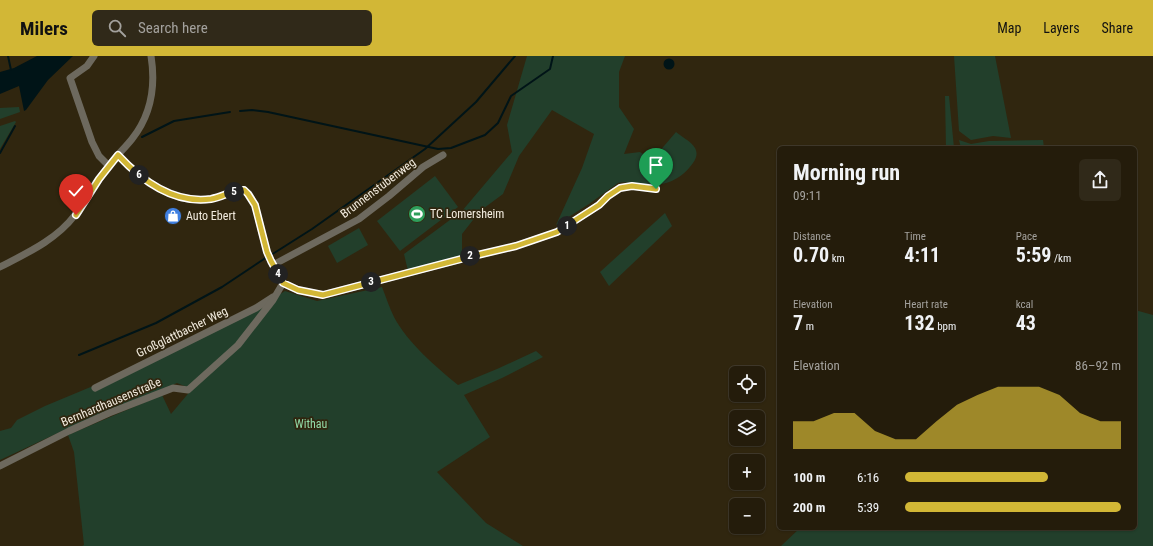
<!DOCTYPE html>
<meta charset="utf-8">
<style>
:root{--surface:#241c0b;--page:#302919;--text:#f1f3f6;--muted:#a3a19d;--line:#413a2c;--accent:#d2b736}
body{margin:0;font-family:"Roboto Condensed",sans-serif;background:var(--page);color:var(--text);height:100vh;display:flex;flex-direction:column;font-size:15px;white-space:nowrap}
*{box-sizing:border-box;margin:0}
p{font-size:13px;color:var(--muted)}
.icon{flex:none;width:22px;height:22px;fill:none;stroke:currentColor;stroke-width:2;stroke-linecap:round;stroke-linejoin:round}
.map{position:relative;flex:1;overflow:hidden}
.drawer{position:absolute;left:777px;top:90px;width:360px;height:384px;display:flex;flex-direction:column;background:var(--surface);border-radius:6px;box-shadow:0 1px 3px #0004,0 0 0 1px var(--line)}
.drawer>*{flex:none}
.tools{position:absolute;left:729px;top:310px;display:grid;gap:8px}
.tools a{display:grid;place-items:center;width:36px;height:36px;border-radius:6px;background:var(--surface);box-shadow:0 1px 3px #0004,0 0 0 1px var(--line);font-size:20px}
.pin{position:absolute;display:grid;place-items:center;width:34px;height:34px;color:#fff;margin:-41px -17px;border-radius:50% 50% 50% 0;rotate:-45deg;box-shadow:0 0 4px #0007}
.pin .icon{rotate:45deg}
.km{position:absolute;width:20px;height:20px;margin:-10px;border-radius:50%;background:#222;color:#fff;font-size:11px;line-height:20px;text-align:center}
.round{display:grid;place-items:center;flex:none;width:42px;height:42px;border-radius:6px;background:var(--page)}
.summary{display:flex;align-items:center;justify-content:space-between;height:68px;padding:0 16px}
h1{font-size:22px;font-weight:700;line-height:30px}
.metrics{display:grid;grid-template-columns:repeat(3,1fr);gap:6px;height:68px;padding:4px 16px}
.metrics div{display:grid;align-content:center}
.metrics b{font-size:20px;font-weight:700}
.metrics small{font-size:11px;font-weight:400}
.metrics p{font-size:11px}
.chart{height:112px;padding:8px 16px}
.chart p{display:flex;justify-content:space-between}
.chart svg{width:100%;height:72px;margin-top:4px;fill:var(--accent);opacity:.7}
ul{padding:0 16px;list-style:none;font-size:13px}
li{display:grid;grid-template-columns:64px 48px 1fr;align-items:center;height:30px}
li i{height:10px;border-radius:5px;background:var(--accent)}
header{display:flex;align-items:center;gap:24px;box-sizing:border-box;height:56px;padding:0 20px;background:var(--accent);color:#111}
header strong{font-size:19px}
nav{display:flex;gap:22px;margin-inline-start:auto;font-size:14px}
.search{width:280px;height:36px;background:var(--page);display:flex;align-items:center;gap:10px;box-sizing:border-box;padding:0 14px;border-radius:6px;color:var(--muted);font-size:15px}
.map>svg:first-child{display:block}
.green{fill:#223f2b}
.water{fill:#001417}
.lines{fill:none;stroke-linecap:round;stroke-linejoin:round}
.stream{stroke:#001417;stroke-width:2}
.minor{stroke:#6d695e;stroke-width:7}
.route-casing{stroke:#fff;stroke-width:8}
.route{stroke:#d2b736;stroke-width:5}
.labels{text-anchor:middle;stroke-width:3.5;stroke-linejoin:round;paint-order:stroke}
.street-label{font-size:12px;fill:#f3ecdf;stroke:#30260f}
.poi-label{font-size:12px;fill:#f3ecdf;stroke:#30260f;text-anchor:start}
.park-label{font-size:12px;fill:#92dca9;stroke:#30260f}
</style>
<header>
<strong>Milers</strong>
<div class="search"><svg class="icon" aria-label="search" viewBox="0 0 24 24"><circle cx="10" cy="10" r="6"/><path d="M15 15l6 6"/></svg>Search here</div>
<nav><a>Map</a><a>Layers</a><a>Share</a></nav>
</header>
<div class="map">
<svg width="1153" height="490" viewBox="0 0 1153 490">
<rect width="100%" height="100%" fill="#30260f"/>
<g class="green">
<path d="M527,0H625L619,16V51L634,73L624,98L640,96L652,104L676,76C687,85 704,91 693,107C678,128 659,131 636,128C630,127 623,125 618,127L589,148L556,169L582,112L594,78L552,54L519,100L503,138L480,155L462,178V201L408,215L404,198L462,155L512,96L507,69Z"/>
<path d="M954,0H995L1011,82L993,80L971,84L959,75Z"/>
<path d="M945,40H949L954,92H946Z"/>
<path d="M19,51L20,56L0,63V52Z"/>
<path d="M15,65L16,66L0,93V70Z"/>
<path d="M959,84L971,88L989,85L1043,84L1044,92H961Z"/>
<path d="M435,120L458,151L400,195L377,165Z"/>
<path d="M665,157L672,170L609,230L600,216Z"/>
<path d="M359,172L368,189L337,207L328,190Z"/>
<path d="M382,231C386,241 389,251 394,261C407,286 436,311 458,329L497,313L536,295L543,301L502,322L464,339L490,381L437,416L486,467L523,490H82L84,489L74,396L68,379L162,339L171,358L192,333L177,327L60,376L0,404V375L11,372L17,364L45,350L93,330L246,260L285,235L317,245Z"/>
<path d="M1135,254L1153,259V490H781L800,472H1135Z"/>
</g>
<g class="water">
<path d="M37,0H73L48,24L26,54L24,55L19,30L0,38V16L14,12Z"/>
<circle cx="669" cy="8" r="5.5"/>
</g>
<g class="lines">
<g class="stream">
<path d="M8,0L11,14"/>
<path d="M240,55L252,54L268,56L438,93L451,92L485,79L498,67L511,40L550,13L553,0"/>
<path d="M142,81L174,65L230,56"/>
<path d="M0,97L15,70"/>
<path d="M271,199L312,173L425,93L476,46L515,0"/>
<path d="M79,299L156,267L222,231L267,201"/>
</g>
<g class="minor">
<path d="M94,0L87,10L70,22L92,86L99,100L109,110"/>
<path d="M118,99C139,121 168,145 201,144C214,144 227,138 240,134H244L249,138L255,149L267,196L271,205L283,227L298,234L323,239L469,201L516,190L557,176L599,149L608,140L620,132L632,130L656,133"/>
<path d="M273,209L359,163L389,140L423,111L443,99"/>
<path d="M0,211C27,197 56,184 75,159C87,144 96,126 108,111C115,101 124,93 132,83C151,59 156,31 151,0"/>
<path d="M95,332L256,252L273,241"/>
<path d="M0,410L69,375L109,357L173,332L188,334L238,289L273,244L283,227"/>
</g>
</g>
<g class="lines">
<g class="route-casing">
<path id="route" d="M76,159L99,123L118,99C142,125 174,148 211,143C223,141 232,134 244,134L248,138L255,149L267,196L271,205L283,227L298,234L323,239L469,201L516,190L557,176L599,149L608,140L620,132L632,130L656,133"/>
</g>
<use href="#route" class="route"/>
</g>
<defs>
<g id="stadium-disc" transform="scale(0.9)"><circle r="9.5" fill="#2e9e5b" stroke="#30260f"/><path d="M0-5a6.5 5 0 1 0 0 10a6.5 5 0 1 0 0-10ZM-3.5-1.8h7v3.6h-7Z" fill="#fff"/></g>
<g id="shop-disc" transform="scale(0.9)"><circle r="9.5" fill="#3f7fe0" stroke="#30260f"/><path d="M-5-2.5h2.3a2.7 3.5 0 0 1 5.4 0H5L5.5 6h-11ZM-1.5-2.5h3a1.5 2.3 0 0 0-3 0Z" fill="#fff"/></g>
</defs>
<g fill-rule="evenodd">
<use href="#stadium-disc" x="417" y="158"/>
<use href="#shop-disc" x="173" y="160"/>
</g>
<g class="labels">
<g class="street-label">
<text transform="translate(378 132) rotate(-37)" y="4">Brunnenstubenweg</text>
<text transform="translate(182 276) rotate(-26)" y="4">Großglattbacher Weg</text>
<text transform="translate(111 346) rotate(-23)" y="4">Bernhardhausenstraße</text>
</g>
<g class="poi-label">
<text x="430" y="162">TC Lomersheim</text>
<text x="186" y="164">Auto Ebert</text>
</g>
<g class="park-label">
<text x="311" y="372">Withau</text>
</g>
</g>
</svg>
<div class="tools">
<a><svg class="icon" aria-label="locate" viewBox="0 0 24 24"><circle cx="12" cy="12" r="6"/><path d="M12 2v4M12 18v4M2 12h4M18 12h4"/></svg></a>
<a><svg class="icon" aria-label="layers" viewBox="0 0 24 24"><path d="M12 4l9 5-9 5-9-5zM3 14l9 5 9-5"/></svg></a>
<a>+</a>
<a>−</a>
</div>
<div class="pin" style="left:656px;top:133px;background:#1e9e55"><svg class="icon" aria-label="arrive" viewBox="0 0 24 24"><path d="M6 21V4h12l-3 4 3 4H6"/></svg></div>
<div class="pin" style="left:76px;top:159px;background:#d93025"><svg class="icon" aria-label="check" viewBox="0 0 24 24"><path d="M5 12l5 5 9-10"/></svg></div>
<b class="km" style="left:567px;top:170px">1</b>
<b class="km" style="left:470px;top:200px">2</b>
<b class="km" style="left:371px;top:226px">3</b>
<b class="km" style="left:278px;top:218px">4</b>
<b class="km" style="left:234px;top:136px">5</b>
<b class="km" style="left:139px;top:119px">6</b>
<section class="drawer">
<div class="summary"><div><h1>Morning run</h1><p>09:11</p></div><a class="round"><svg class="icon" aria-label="share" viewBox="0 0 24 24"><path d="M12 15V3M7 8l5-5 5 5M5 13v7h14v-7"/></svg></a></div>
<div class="metrics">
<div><p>Distance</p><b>0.70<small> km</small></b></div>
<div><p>Time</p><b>4:11</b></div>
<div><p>Pace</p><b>5:59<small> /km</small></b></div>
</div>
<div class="metrics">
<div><p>Elevation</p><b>7<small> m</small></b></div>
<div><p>Heart rate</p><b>132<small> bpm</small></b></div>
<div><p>kcal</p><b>43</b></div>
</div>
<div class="chart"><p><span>Elevation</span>86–92 m</p>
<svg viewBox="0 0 160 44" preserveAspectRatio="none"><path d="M0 44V27L10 27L20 22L30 22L40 33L50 38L60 38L70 27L80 17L90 11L100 6L110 6L120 6L130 11L140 22L150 27L160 27V44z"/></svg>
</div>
<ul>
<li><b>100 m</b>6:16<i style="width:66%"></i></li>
<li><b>200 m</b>5:39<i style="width:100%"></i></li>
</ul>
</section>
</div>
